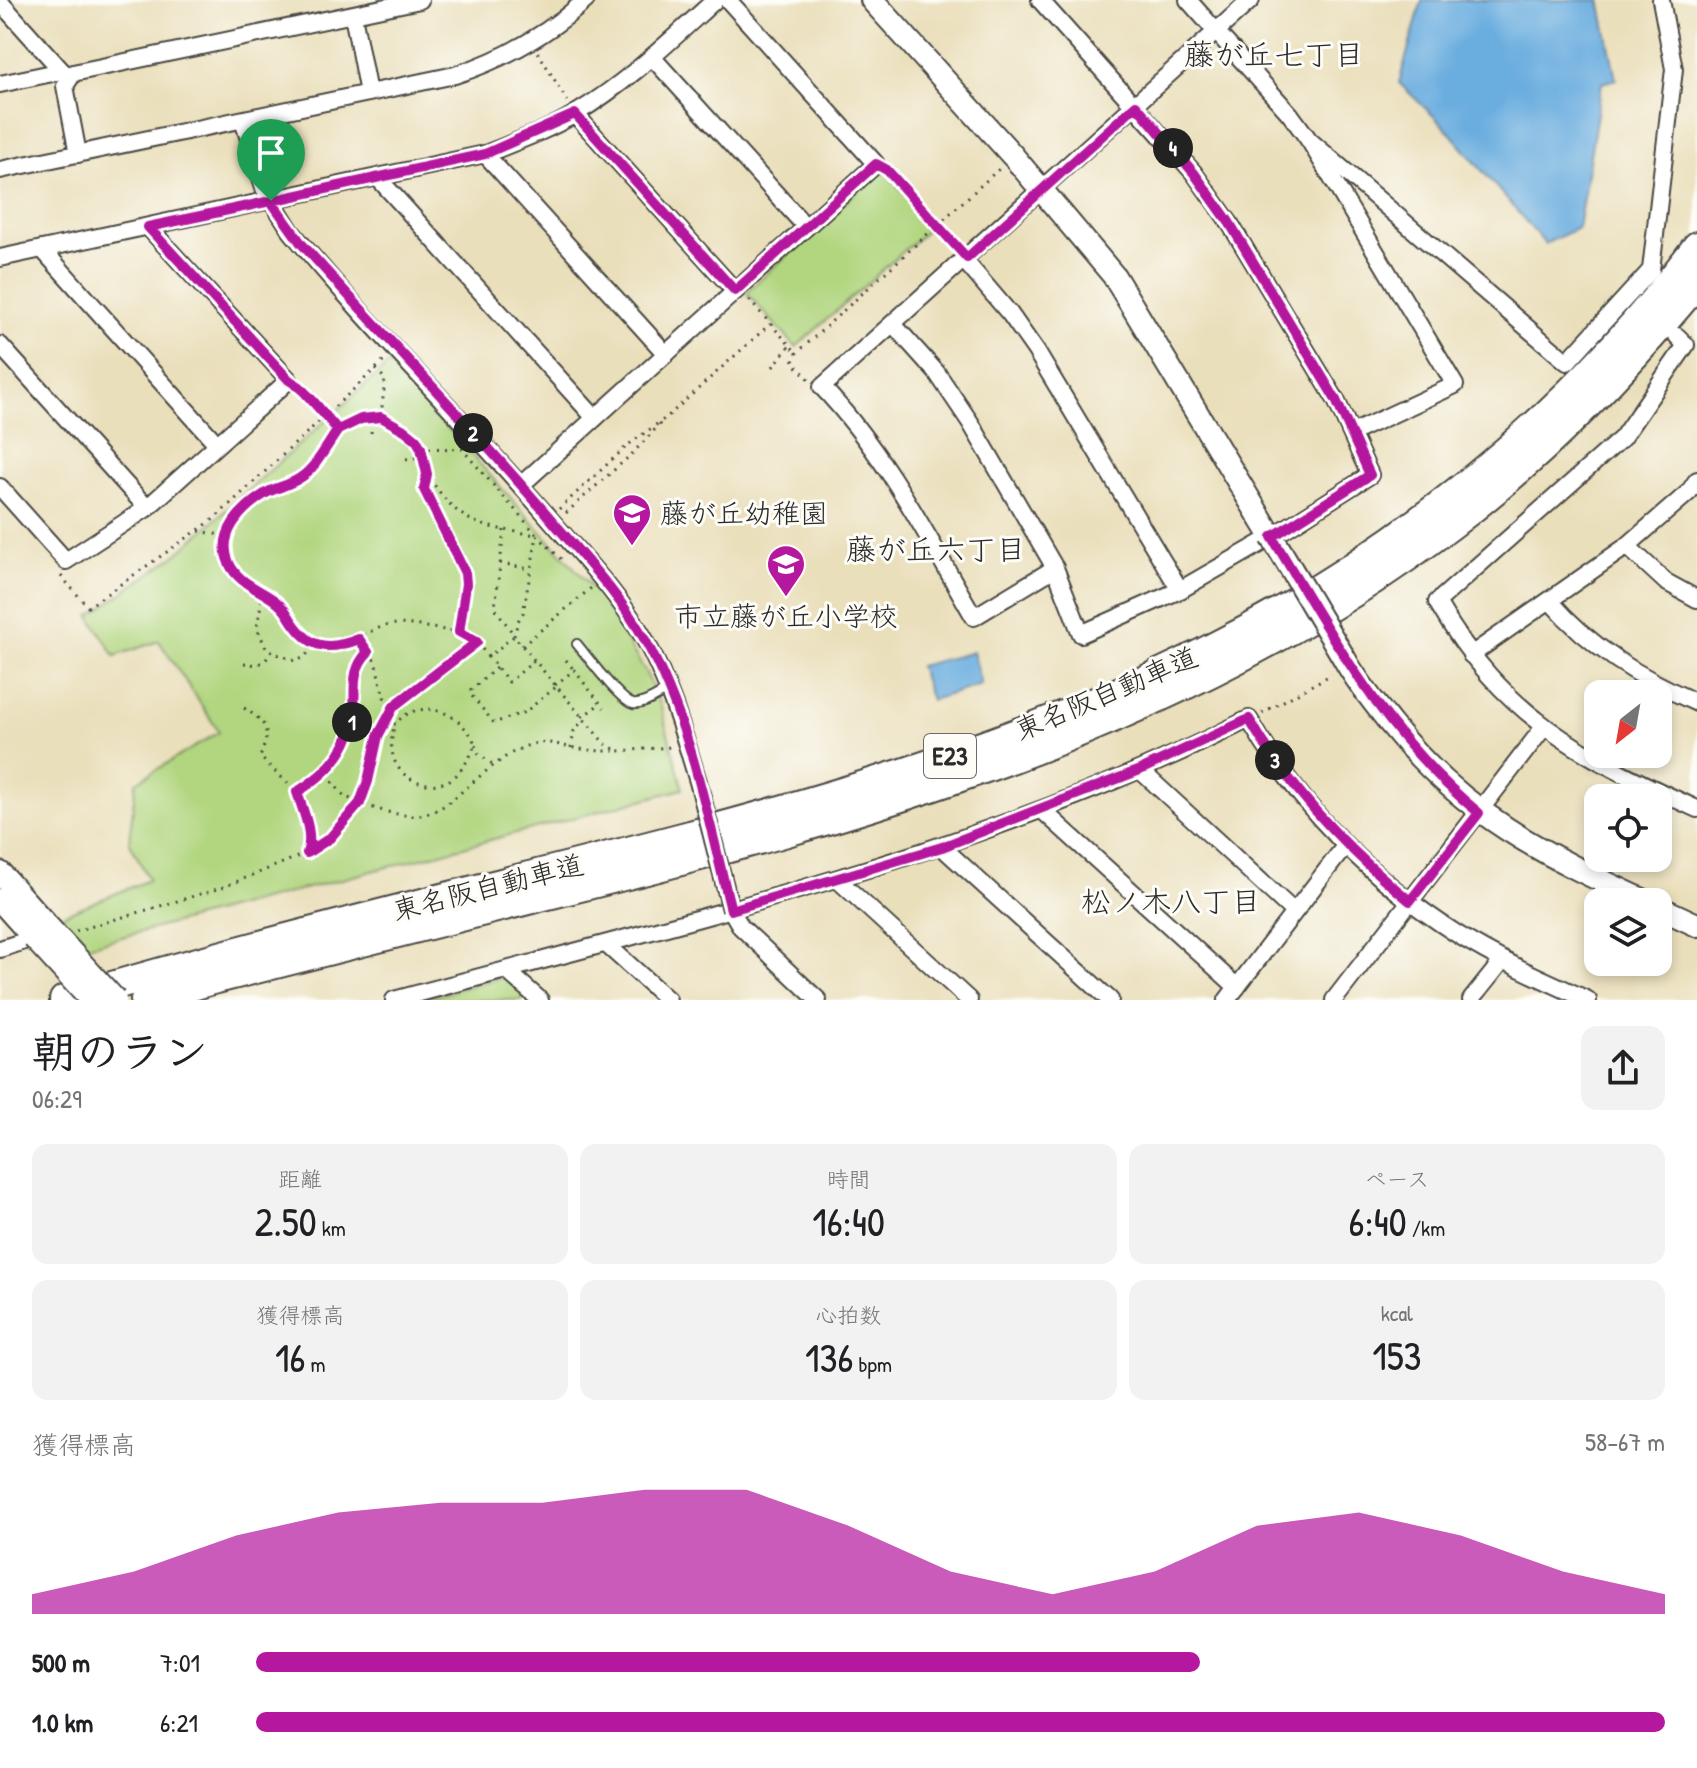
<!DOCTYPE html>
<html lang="ja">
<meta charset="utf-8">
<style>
:root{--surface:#fff;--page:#f2f2f2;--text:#202124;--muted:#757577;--accent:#b5179e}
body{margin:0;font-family:"Patrick Hand","Klee One",sans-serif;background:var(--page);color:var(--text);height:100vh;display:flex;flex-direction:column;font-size:30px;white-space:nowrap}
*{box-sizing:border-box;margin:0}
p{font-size:26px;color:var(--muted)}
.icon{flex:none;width:44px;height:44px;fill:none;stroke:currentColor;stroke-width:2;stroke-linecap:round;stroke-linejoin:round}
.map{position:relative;height:1000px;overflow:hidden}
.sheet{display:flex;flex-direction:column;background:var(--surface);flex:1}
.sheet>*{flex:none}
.needle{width:52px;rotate:211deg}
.tools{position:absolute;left:1584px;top:680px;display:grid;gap:16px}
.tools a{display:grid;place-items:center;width:88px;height:88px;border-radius:16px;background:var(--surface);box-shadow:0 4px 12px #0003;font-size:40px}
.pin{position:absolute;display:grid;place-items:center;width:68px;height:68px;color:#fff;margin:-82px -34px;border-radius:50% 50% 50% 0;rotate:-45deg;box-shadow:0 0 8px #0007}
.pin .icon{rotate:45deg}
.km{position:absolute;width:40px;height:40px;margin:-20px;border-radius:50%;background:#222;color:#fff;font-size:22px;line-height:40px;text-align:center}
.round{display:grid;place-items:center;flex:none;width:84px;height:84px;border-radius:16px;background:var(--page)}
.headline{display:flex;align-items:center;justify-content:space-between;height:136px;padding:0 32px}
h1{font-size:44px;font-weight:600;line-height:60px}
.metrics{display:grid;grid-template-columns:repeat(3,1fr);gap:12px;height:136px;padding:8px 32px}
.metrics div{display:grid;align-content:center;border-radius:16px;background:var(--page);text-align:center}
.metrics b{font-size:40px;font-weight:600}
.metrics small{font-size:22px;font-weight:400}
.metrics p{font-size:22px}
.chart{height:224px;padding:16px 32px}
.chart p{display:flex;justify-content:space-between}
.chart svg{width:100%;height:144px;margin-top:8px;fill:var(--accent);opacity:.7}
ul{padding:0 32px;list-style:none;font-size:26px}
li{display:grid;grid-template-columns:128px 96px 1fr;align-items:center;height:60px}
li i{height:20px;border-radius:10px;background:var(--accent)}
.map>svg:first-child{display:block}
.green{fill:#b1d67f;stroke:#6e8055;stroke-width:2}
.water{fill:#6baddf;stroke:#4b6c85;stroke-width:2}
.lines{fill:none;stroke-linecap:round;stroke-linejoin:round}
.lane-casing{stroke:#484641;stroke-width:12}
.street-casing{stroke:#484641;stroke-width:20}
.secondary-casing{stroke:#484641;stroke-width:26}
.highway-casing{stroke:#484641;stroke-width:32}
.path{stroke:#484641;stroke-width:3;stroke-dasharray:2 6;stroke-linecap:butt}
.lane{stroke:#fff;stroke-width:8}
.street{stroke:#fff;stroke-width:16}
.secondary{stroke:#fff;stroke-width:22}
.highway{stroke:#fff;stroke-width:28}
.street-bridge-casing{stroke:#484641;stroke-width:20;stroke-linecap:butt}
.secondary-bridge-casing{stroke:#484641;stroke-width:26;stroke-linecap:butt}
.street-bridge{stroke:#fff;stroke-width:16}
.secondary-bridge{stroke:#fff;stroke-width:22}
.route-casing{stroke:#fff;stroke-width:16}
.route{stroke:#b5179e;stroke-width:10}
.labels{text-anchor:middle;stroke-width:6;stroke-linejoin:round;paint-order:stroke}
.shield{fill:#fdfcf7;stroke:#6a6a68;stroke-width:2}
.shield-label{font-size:26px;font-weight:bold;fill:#2b2b2b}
.poi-label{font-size:28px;fill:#2b2b2b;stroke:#fdfcf7;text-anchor:start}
.street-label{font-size:28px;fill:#2b2b2b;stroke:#fdfcf7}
.neighbourhood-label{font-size:30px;fill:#2b2b2b;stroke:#fdfcf7}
</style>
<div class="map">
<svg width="1697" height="1000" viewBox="0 0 1697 1000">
<rect width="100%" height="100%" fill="#fdfcf7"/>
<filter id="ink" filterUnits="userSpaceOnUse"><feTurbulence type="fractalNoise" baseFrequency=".0125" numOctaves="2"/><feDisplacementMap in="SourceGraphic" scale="16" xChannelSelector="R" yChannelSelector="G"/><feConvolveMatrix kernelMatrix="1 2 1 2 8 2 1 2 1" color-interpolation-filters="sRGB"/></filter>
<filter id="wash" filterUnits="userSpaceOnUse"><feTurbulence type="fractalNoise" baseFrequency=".006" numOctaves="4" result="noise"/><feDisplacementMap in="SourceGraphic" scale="32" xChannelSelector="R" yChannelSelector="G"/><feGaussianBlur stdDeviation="1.8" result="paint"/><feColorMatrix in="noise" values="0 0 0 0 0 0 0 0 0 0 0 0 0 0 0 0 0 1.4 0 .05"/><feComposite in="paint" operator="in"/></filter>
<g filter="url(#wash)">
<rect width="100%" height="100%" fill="#eadfbb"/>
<g class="green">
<path d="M877,173H886L933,225L796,347L748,295L749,290Z"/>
<path d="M389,364L598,594L645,671L660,704L683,789L88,946L60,916L149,880L129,841L136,782L219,732L159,641L115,656L90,616L177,554Z"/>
<path d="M503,977L522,993V1000H421Z"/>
</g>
<g class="water">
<path d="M1422,0H1600L1616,79L1602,83L1578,228L1545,244L1444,126L1399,83Z"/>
<path d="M973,652L981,685L931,700L919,666Z"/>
</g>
</g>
<g filter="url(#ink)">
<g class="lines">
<g class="lane-casing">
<path id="lane" d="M577,644C587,656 620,701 633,704C644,706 659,694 668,690"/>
</g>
<g class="street-casing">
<g id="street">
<path d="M1188,0L1290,114L1309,140L1455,385L1352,433"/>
<path d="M0,2L62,71"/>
<path d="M353,15L368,93"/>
<path d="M652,57L806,227"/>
<path d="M70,78L65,86L78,154"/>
<path d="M0,84L62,71L70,78L73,73L420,0"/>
<path d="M575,114L735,291"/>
<path d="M243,120L264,188L291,231C373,331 466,421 550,519C584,558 618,594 644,638C670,684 684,735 699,785"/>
<path d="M1309,140L1567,362L1651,270L1674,69L1661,0"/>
<path d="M485,154L666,354"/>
<path d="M0,170L455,75C504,59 548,34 586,0"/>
<path d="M378,178L595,418"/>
<path d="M42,249L217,444"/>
<path d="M0,258L485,154C515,142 547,131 575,114C627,83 671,40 715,0"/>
<path d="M964,260L1010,314L1036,351L1180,590"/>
<path d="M893,324L937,373L970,422L1055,568L1081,634L1180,590L1272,537L1370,475L1336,400L1229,222L1194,173L1040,0"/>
<path d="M1677,336L1686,345L1622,438L1437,602C1503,717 1581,756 1697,809"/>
<path d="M0,345L147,508"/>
<path d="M521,485L876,164L728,0"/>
<path d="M0,487L66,561L147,508L289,380L148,227"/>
<path d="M1627,546L1666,582L1697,599"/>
<path d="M1055,568L974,617C928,538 886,454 822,387L1251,0"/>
<path d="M1550,601C1592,649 1639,677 1697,703"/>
<path d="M1471,655L1627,546L1689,492L1697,480"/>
<path d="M1140,770L1294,912"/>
<path d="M1042,810L1237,987"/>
<path d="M942,847L1110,1000"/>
<path d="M837,879L969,1000"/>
<path d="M731,910L741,927L818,1000"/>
<path d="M606,944L668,1000"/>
<path d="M0,949L34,938"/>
<path d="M506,970L540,1000"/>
<path d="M394,1000C684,921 979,855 1249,719C1299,807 1372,880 1457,934C1498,960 1544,980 1588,1000"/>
<path d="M1227,1000L1345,846"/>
<path d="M1334,1000L1544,727"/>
<path d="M1471,1000L1503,960"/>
</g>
</g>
<g class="secondary-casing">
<g id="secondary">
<path d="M872,0L1013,156L1114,276L1272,537"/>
<path d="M1344,658C1356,681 1374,702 1390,723C1463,815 1543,854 1647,902"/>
<path d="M0,873L50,929"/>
<path d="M0,900L34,938"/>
<path d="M1658,907L1697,925"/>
</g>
</g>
<g class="highway-casing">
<g id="highway">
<path d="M64,1000C209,957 355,920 501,883C739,824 981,763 1202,653C1394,558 1569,418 1697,246"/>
<path d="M145,1000L209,981C318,953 427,925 536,898C857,819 1183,728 1451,525C1544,455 1623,372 1697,283"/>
</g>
</g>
<g class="path">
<path d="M538,52L567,101"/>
<path d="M889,172L957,247"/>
<path d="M749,300L797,353"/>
<path d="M773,367L790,345"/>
<path d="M376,369L385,379L381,417"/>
<path d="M809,379L793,362L797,353L1000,168"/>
<path d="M301,388L338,430"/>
<path d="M371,433L373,420"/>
<path d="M421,448L462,449L537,535C479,526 461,527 427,474"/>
<path d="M406,459L423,457"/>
<path d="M559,509L628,445L667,417L770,324"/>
<path d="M566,513L633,453L662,422"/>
<path d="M504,530L495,608L514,635"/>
<path d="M199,531L226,536"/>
<path d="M537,535L562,560"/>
<path d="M500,563L529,569"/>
<path d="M61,576L88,607L214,519L385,360"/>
<path d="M263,592L257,628L267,650L295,661L305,657L314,644"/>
<path d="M459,632C440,630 419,625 399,624C366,624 340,661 307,640C291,630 287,609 273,598C257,586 241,585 231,565C212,530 251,500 279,487C286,483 295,482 301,477C326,460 331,419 367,419C379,420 384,418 396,424C414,434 426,451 427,473C427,478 423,484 424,490C428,510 455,553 465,573L466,584L459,632L477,642"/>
<path d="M514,636L518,621L523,613L537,536"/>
<path d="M359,639L375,661L384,697L394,706"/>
<path d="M522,646L591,588"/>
<path d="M488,657L477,642L394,706L378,736L368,781L360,803C441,834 441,802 500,761C509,754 521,747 533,744C549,740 560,746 575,748C589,751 603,751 618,751"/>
<path d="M566,660L574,670"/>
<path d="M534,661L509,682L488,657L514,636L604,743L618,751L671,747"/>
<path d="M244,663L257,665L266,660L270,652"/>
<path d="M496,668L471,690V695L494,723L525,712L556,687"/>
<path d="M555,685L574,670L604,708"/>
<path d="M244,708C268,724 271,729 260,757L297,792C326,774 351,748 354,712C356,689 351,669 368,652"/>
<path d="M1262,713L1332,674"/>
<path d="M388,717L395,724C415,701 447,707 465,728C469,732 474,738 474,744C474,753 465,764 460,771C452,781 440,786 427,784C394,779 386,751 395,724"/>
<path d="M582,717L601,703"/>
<path d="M475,745L479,754L494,765"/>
<path d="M571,748L574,731L583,720"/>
<path d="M297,792L308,827V851"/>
<path d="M76,931L221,888L307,853L330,838L360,803L344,796L325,773"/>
</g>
<use href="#lane" class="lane"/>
<use href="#street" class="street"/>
<use href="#secondary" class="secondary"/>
<use href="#highway" class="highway"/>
<g class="street-bridge-casing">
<path id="street-bridge" d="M699,785L731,910"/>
</g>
<g class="secondary-bridge-casing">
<g id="secondary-bridge">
<path d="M1272,537L1344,658"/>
<path d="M50,929L115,1000"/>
<path d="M34,938L91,1000"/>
</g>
</g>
<use href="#street-bridge" class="street-bridge"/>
<use href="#secondary-bridge" class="secondary-bridge"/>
</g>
</g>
<g class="lines" filter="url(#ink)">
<g class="route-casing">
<path id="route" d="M271,201L148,227L289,380L300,387L338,430L361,419L381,417L406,431L416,439L421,448L427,474L424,489L465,573L466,584L459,632L477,642L394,706L378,736L368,781L360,803L330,838L307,853C314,834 303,811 297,792C327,774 351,748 354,712C356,687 350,671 368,652L359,639C324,653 307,647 288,615C273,590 241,590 229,563C216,533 242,508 266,493C277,487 290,485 300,478C316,468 327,445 338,430C322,413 309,392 289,380L148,227L271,201L301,243C383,335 469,423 549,517C583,557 619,594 645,640C691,722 708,820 731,910L942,847L1140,770L1249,719C1291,791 1346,849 1410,901L1479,813C1385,736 1334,639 1272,537L1370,475L1336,400L1229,222L1194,173L1136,105L967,258L887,170L876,164L735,291L575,114L485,154L271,201"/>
</g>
<use href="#route" class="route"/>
</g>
<defs>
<g id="school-pin" transform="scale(2)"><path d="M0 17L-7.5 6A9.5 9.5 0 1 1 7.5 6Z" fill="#b5179e" stroke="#fdfcf7"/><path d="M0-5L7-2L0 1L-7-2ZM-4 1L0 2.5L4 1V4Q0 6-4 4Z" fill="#fff"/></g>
</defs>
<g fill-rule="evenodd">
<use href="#school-pin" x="632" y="513"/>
<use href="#school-pin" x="786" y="564"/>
</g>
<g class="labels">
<rect class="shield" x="924" y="734" width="52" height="44" rx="6"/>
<g class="shield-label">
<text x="950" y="765">E23</text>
</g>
<g class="poi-label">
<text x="660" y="523">藤が丘幼稚園</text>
<text x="786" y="626" text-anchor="middle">市立藤が丘小学校</text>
</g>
<g class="street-label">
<text transform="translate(1106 693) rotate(-23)" y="10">東名阪自動車道</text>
<text transform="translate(488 887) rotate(-14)" y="10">東名阪自動車道</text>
</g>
<g class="neighbourhood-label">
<text x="1274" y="65">藤が丘七丁目</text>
<text x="936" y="560">藤が丘六丁目</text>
<text x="1171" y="912">松ノ木八丁目</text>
</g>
</g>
</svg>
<div class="tools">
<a><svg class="needle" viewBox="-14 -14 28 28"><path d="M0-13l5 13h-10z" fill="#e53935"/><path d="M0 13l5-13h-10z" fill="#757577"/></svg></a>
<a><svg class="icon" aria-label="locate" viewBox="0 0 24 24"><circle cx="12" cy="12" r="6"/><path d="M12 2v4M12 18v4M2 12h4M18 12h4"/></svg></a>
<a><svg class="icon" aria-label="layers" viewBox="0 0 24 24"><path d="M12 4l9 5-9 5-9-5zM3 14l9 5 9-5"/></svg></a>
</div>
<div class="pin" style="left:271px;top:201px;background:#1e9e55"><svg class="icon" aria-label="arrive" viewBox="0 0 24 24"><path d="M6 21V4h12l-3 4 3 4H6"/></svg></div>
<b class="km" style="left:352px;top:722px">1</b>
<b class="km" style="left:473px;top:433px">2</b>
<b class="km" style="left:1275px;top:760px">3</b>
<b class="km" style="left:1173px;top:148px">4</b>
</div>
<section class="sheet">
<div class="headline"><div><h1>朝のラン</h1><p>06:29</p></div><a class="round"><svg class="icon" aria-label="share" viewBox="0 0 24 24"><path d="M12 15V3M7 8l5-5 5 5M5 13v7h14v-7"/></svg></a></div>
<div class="metrics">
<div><p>距離</p><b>2.50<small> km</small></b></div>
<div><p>時間</p><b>16:40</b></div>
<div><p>ペース</p><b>6:40<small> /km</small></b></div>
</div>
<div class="metrics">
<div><p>獲得標高</p><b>16<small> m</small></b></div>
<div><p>心拍数</p><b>136<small> bpm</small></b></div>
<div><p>kcal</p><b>153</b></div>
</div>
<div class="chart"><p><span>獲得標高</span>58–67 m</p>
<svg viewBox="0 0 160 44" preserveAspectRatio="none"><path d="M0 44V38L10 31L20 20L30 13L40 10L50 10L60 6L70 6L80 17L90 31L100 38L110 31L120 17L130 13L140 20L150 31L160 38V44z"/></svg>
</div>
<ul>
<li><b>500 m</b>7:01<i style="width:67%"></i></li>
<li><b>1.0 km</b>6:21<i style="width:100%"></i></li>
</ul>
</section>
